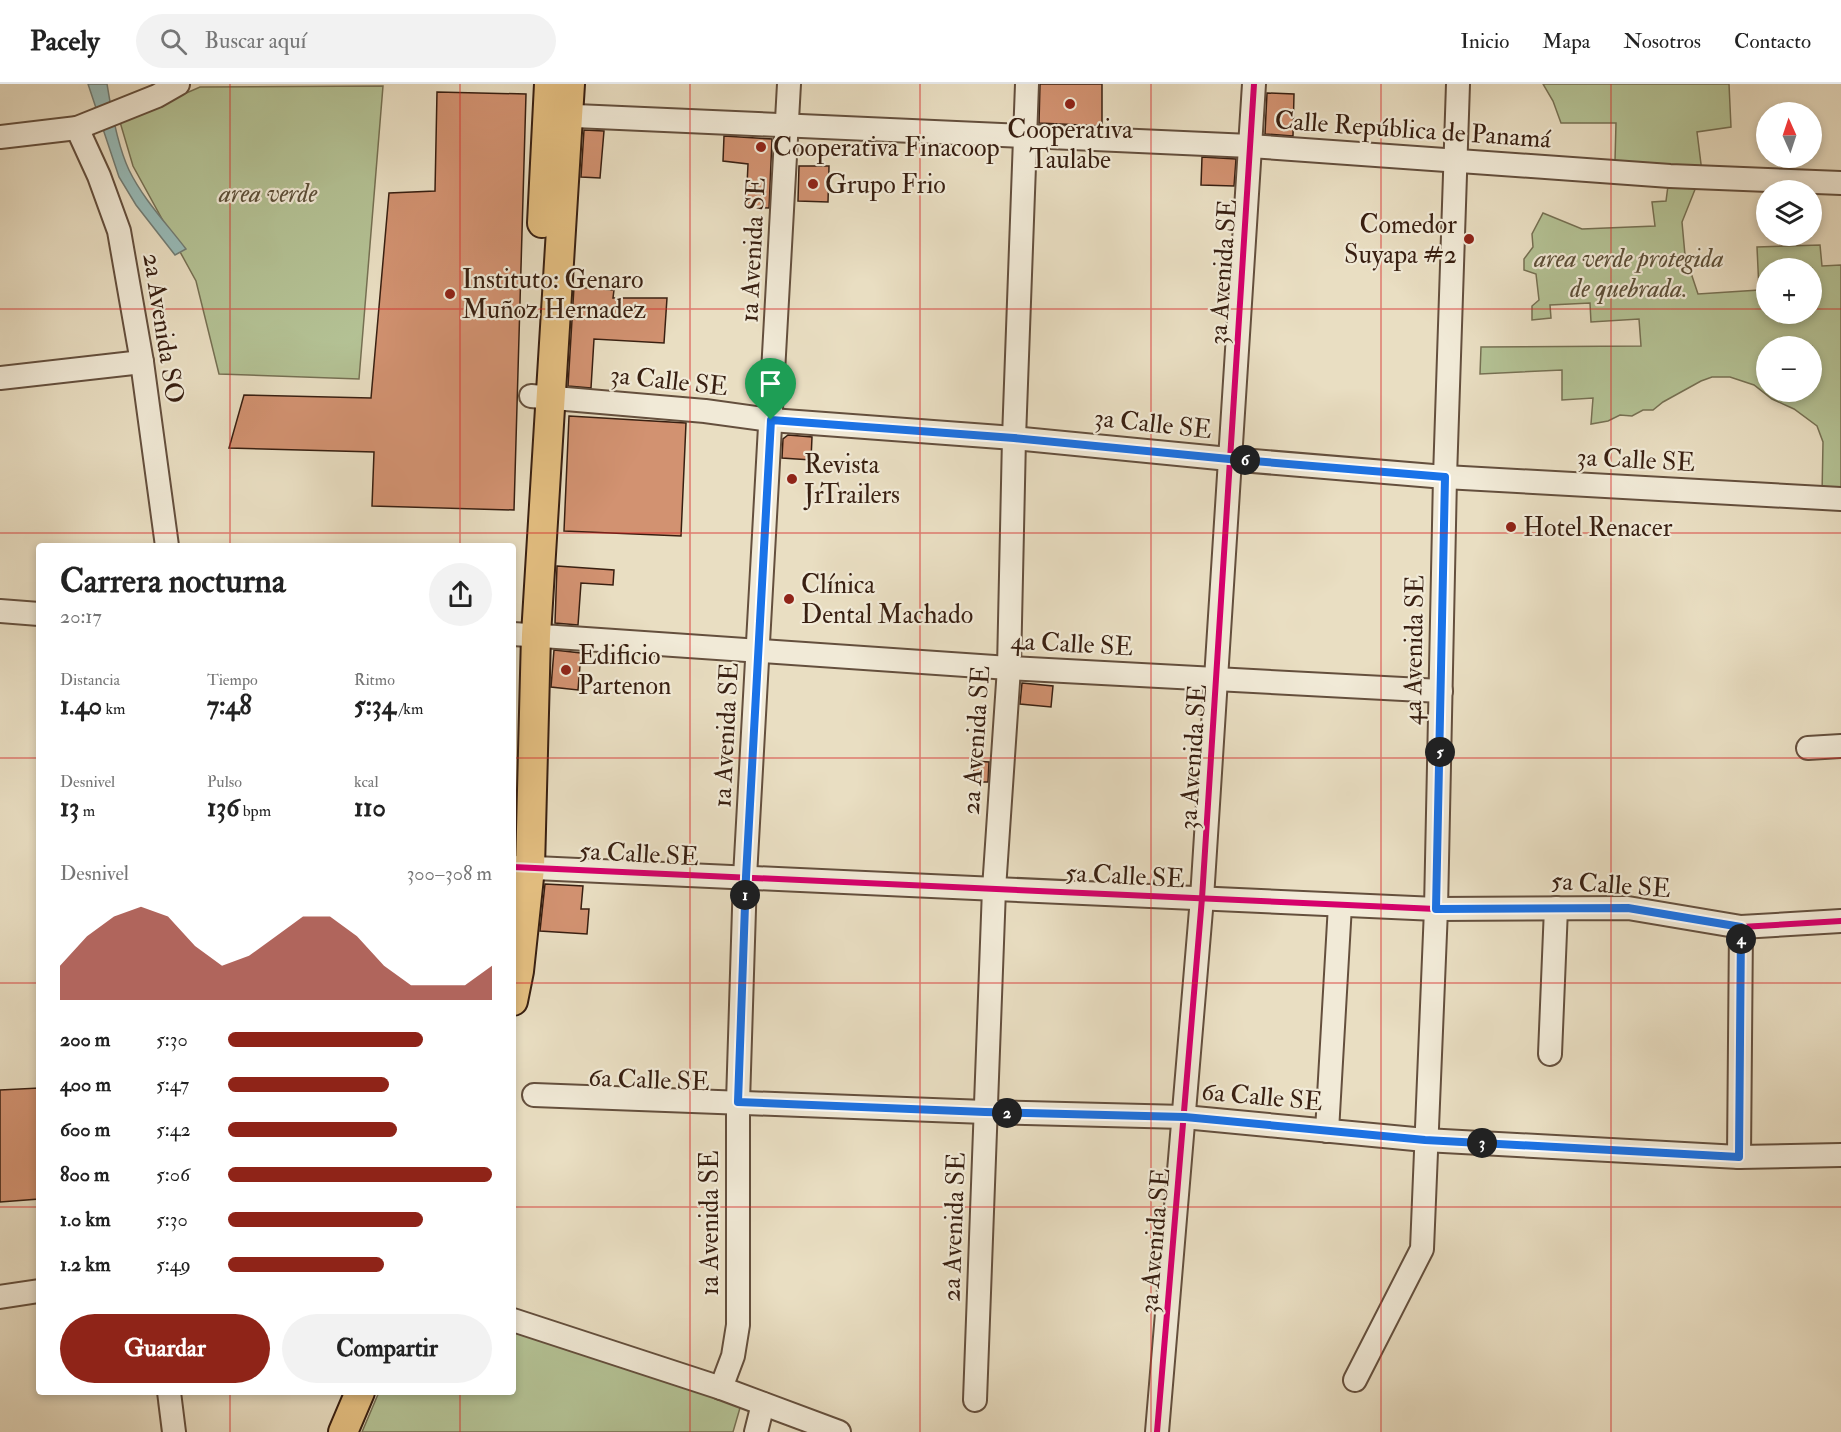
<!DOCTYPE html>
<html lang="es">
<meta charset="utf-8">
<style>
:root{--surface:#fff;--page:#f2f2f2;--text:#222;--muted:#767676;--line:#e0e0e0;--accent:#8f2418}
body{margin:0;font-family:"IM FELL Double Pica",serif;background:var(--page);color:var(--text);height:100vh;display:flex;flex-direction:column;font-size:22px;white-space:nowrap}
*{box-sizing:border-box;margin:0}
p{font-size:20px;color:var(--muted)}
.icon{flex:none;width:33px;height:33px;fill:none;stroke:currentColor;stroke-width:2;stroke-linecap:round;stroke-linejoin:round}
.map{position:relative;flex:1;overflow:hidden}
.sheet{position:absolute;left:36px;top:459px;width:480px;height:852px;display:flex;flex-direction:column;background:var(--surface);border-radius:6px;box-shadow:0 3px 9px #0003}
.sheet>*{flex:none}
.needle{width:39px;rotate:357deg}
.fabs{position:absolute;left:1756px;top:18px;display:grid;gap:12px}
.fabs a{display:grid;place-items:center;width:66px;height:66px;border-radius:50%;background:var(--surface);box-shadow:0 3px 9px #0003;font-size:30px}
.pin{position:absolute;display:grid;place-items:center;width:51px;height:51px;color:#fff;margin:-62px -26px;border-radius:50% 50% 50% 0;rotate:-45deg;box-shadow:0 0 6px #0007}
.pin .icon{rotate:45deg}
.km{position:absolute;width:30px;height:30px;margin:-15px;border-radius:50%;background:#222;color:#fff;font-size:16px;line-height:30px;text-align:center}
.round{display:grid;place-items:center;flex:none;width:63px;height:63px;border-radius:32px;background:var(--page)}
.overview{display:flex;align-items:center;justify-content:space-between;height:102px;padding:0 24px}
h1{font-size:33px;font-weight:700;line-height:45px}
.figures{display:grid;grid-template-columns:repeat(3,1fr);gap:9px;height:102px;padding:6px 24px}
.figures div{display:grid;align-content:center}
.figures b{font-size:26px;font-weight:700}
.figures small{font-size:16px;font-weight:400}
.figures p{font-size:16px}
.chart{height:168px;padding:12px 24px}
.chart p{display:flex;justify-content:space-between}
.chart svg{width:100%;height:108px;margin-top:6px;fill:var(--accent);opacity:.7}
.action{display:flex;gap:12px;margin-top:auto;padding:12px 24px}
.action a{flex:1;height:69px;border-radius:36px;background:var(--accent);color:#fff;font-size:24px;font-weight:700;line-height:69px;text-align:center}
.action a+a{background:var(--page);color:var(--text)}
ul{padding:0 24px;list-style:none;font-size:20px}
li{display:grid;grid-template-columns:96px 72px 1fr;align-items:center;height:45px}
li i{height:15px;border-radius:8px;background:var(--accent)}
header{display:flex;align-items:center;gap:36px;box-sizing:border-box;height:84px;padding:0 30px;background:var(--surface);border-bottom:2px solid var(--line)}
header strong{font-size:28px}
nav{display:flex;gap:33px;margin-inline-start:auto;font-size:21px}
.search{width:420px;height:54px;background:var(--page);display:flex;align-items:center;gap:15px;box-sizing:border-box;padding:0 21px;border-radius:33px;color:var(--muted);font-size:22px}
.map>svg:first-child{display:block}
.green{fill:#b4c295;stroke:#767053;stroke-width:1.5;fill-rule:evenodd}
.water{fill:#98bbb8;stroke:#727d75;stroke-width:1.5}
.building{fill:#d29271;stroke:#381f11;stroke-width:1.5}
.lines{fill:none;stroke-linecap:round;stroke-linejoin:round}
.minor-casing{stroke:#644f3d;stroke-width:26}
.major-casing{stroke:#381f11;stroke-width:32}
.minor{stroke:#f1ead7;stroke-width:22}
.major{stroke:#e4bf81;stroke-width:28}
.cycleway-casing{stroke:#f1ead7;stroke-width:10}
.cycleway{stroke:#d6006c;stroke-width:6}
.route-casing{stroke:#fff;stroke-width:12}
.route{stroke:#1a73e8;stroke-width:8}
.grid{fill:none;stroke:#d62828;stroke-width:1.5;stroke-opacity:0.55}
.poi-dot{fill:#8f2418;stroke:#f1ead7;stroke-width:2}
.labels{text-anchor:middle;stroke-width:4.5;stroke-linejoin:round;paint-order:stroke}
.poi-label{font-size:26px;fill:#381f11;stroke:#f1ead7;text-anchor:start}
.street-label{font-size:26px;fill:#381f11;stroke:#f1ead7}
.park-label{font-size:26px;font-style:italic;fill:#5d5039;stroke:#f1ead7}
</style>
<header>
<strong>Pacely</strong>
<div class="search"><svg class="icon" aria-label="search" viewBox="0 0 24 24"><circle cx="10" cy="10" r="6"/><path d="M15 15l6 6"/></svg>Buscar aquí</div>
<nav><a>Inicio</a><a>Mapa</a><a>Nosotros</a><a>Contacto</a></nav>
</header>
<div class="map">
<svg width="1841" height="1348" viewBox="0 0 1841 1348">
<rect width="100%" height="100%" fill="#e9dec2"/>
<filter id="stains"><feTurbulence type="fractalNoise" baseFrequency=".00333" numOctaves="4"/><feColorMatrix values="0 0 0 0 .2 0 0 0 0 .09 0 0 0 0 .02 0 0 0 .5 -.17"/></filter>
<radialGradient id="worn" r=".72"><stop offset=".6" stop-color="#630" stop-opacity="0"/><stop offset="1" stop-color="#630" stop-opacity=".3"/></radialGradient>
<g class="green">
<path d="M1543,0H1729L1731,43L1697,48L1702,88L1682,138L1685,171L1698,210L1759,206L1757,163L1820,161L1822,182L1841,181V412L1822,411L1823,358L1817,342L1794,325L1772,315L1754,301L1730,293H1712L1701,297L1663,318L1653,326H1643L1632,332L1620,331L1608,337L1591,340L1593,314L1562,316V286L1480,290L1481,263L1641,262L1639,235L1591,238L1590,219L1550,221L1551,234L1532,236V222L1539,216L1536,190L1524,186V175L1533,163L1532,150L1543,129L1582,145L1655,142L1652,118L1666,117L1669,94L1615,77L1616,39H1561L1553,17ZM1767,184H1812V230H1767ZM1767,262H1812V308H1767Z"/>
<path d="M383,2L359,295L219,290L196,197L133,82L120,38L200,3Z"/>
<path d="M513,1246L742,1317L733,1348H362L379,1308H513Z"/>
</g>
<path class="water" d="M88,0H107C111,25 118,63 129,86C143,115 167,140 186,165L175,171L136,121L119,93Z"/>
<g class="building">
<path d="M1040,0H1102V42L1039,39Z"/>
<path d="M437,8L526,10L514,426L372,422L374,368L229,364L244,311L371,314L389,109L435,107Z"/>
<path d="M1267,9L1294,10L1293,52L1265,50Z"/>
<path d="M584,46L604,47L600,94L581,93Z"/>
<path d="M724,52L772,55L769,124L746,123L748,80L723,77Z"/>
<path d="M1202,73L1236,75L1234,102L1201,101Z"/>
<path d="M799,82H829L828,118L798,117Z"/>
<path d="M574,203L614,206L613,214H667L664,259L594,255L591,304L568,302Z"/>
<path d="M569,332L686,339L681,452L564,447Z"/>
<path d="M788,351L812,353L811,376L782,374L783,355Z"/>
<path d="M557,482L614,486L613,501L581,499L578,541L555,539Z"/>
<path d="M554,566L581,569L578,606L551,603Z"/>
<path d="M1022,599L1053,602L1051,623L1020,620Z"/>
<path d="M974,677L989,678L988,698H973Z"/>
<path d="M545,800L583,802L581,825H589L587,850L540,847Z"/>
<path d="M39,1004V1115L0,1118V1006Z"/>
</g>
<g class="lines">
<g class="minor-casing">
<g id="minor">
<path d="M553,31L1250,62L1670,92L1841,99"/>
<path d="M77,44L99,92L119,147L142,278L167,462"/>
<path d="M0,53L77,44L157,12L178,0"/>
<path d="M0,294L142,278"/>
<path d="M531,312L705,327L771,336L1014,354L1229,375L1445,393L1841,415"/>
<path d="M0,527L39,530"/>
<path d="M513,550L1009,584L1441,607"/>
<path d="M1808,664L1841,662"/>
<path d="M513,783L1436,825L1628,824L1741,843L1841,837"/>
<path d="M1550,970L1556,824"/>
<path d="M534,1011L985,1028L1184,1033L1425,1056L1739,1073L1841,1071"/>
<path d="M1327,1047L1340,821"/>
<path d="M1739,1073L1741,843"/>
<path d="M0,1213L39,1207"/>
<path d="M513,1236L721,1304L839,1348"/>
<path d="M1355,1296L1422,1165L1436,825L1445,393L1458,0"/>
<path d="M721,1304L733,1272L738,1241V1018L745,793L789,0"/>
<path d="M169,1308L174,1348"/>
<path d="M975,1316L994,805L1009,584L1014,354L1027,0"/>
<path d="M756,1348L763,1320"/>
<path d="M1157,1348L1202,814L1254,0"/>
</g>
</g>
<g class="major-casing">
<g id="major">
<path d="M542,139L549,0"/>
<path d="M513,917L519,887L530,784L536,551L570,0"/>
<path d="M343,1348L360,1308"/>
</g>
</g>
<use href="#minor" class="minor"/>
<use href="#major" class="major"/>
<g class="cycleway-casing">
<g id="cycleway">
<path d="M513,783L1436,825L1628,824L1741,843L1841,837"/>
<path d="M1157,1348L1202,814L1254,0"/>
</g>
</g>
<use href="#cycleway" class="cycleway"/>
</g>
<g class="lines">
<g class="route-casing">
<path id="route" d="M771,336L1014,354L1229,375L1445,393L1436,825L1628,824L1741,843L1739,1073L1425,1056L1185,1033L985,1028L738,1018L746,793Z"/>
</g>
<use href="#route" class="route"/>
</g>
<path class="grid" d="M230,0V462M460,0V462M690,0V1348M920,0V1348M1151,0V1348M1381,0V1348M1611,0V1348M0,225H1767M1812,225H1841M0,449H1841M0,674H39M513,674H1841M0,899H39M513,899H1841M0,1123H39M513,1123H1841M230,1308V1348M460,1308V1348"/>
<g class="poi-dot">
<circle cx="1070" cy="20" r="6"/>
<circle cx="761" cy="63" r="6"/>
<circle cx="813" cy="100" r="6"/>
<circle cx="1469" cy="155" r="6"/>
<circle cx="450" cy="210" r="6"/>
<circle cx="792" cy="395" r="6"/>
<circle cx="1511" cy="443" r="6"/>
<circle cx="789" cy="515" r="6"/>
<circle cx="566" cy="586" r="6"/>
</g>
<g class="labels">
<g class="poi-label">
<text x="1070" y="54" text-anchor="middle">Cooperativa<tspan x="1070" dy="30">Taulabe</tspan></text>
<text x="773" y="72">Cooperativa Finacoop</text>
<text x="825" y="109">Grupo Frio</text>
<text x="1457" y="149" text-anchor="end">Comedor<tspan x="1457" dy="30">Suyapa #2</tspan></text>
<text x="462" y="204">Instituto: Genaro<tspan x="462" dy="30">Muñoz Hernadez</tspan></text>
<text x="804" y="389">Revista<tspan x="804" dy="30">JrTrailers</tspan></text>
<text x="1523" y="452">Hotel Renacer</text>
<text x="801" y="509">Clínica<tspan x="801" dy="30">Dental Machado</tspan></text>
<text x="578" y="580">Edificio<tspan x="578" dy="30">Partenon</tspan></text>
</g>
<g class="street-label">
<text transform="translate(1413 45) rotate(4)" y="9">Calle República de Panamá</text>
<text transform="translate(752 166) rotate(-87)" y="9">1a Avenida SE</text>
<text transform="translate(1222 188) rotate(-86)" y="9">3a Avenida SE</text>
<text transform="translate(164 244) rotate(81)" y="9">2a Avenida SO</text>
<text transform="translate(669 296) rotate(6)" y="9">3a Calle SE</text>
<text transform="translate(1153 339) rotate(6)" y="9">3a Calle SE</text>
<text transform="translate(1636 375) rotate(3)" y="9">3a Calle SE</text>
<text transform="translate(1072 559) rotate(3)" y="9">4a Calle SE</text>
<text transform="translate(1413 566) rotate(-89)" y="9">4a Avenida SE</text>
<text transform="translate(725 651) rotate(-87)" y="9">1a Avenida SE</text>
<text transform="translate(975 656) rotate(-86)" y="9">2a Avenida SE</text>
<text transform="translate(1192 673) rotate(-86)" y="9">3a Avenida SE</text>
<text transform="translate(639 769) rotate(3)" y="9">5a Calle SE</text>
<text transform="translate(1125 791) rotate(3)" y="9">5a Calle SE</text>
<text transform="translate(1611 800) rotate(4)" y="9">5a Calle SE</text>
<text transform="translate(649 995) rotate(2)" y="9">6a Calle SE</text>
<text transform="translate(1262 1012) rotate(5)" y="9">6a Calle SE</text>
<text transform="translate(709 1139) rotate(-90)" y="9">1a Avenida SE</text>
<text transform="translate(953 1143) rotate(-88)" y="9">2a Avenida SE</text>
<text transform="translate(1154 1157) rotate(-85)" y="9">3a Avenida SE</text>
</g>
<g class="park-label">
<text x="268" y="118">area verde</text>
<text x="1629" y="183">area verde protegida<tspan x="1629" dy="30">de quebrada.</tspan></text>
</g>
</g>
<rect width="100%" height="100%" filter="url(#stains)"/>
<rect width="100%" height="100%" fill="url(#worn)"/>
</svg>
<div class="fabs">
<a><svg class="needle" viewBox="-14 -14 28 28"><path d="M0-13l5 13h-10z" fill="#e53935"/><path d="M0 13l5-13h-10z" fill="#767676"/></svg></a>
<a><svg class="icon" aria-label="layers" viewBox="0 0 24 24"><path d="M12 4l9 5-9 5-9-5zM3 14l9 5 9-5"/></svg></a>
<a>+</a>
<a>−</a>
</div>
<div class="pin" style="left:771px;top:336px;background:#1e9e55"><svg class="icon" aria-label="arrive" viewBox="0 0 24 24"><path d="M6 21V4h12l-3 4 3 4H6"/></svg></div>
<b class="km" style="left:745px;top:811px">1</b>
<b class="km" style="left:1007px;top:1029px">2</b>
<b class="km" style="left:1482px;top:1059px">3</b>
<b class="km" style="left:1741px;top:855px">4</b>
<b class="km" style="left:1440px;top:668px">5</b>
<b class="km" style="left:1245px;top:376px">6</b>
<section class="sheet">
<div class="overview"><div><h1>Carrera nocturna</h1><p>20:17</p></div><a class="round"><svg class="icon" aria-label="share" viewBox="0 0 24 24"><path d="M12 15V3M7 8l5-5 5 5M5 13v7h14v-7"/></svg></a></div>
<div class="figures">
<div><p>Distancia</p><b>1.40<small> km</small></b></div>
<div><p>Tiempo</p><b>7:48</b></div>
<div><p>Ritmo</p><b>5:34<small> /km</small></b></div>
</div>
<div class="figures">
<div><p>Desnivel</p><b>13<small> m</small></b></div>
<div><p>Pulso</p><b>136<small> bpm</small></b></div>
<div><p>kcal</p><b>110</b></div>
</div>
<div class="chart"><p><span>Desnivel</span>300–308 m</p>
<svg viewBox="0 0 160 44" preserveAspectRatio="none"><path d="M0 44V30L10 18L20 10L30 6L40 10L50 22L60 30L70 26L80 18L90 10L100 10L110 18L120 30L130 38L140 38L150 38L160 30V44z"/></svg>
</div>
<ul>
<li><b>200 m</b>5:30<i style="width:74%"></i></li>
<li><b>400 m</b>5:47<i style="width:61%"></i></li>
<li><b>600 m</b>5:42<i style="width:64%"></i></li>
<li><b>800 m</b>5:06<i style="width:100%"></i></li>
<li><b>1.0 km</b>5:30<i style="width:74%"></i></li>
<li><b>1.2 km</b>5:49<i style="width:59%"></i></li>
</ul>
<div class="action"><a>Guardar</a><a>Compartir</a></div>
</section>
</div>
